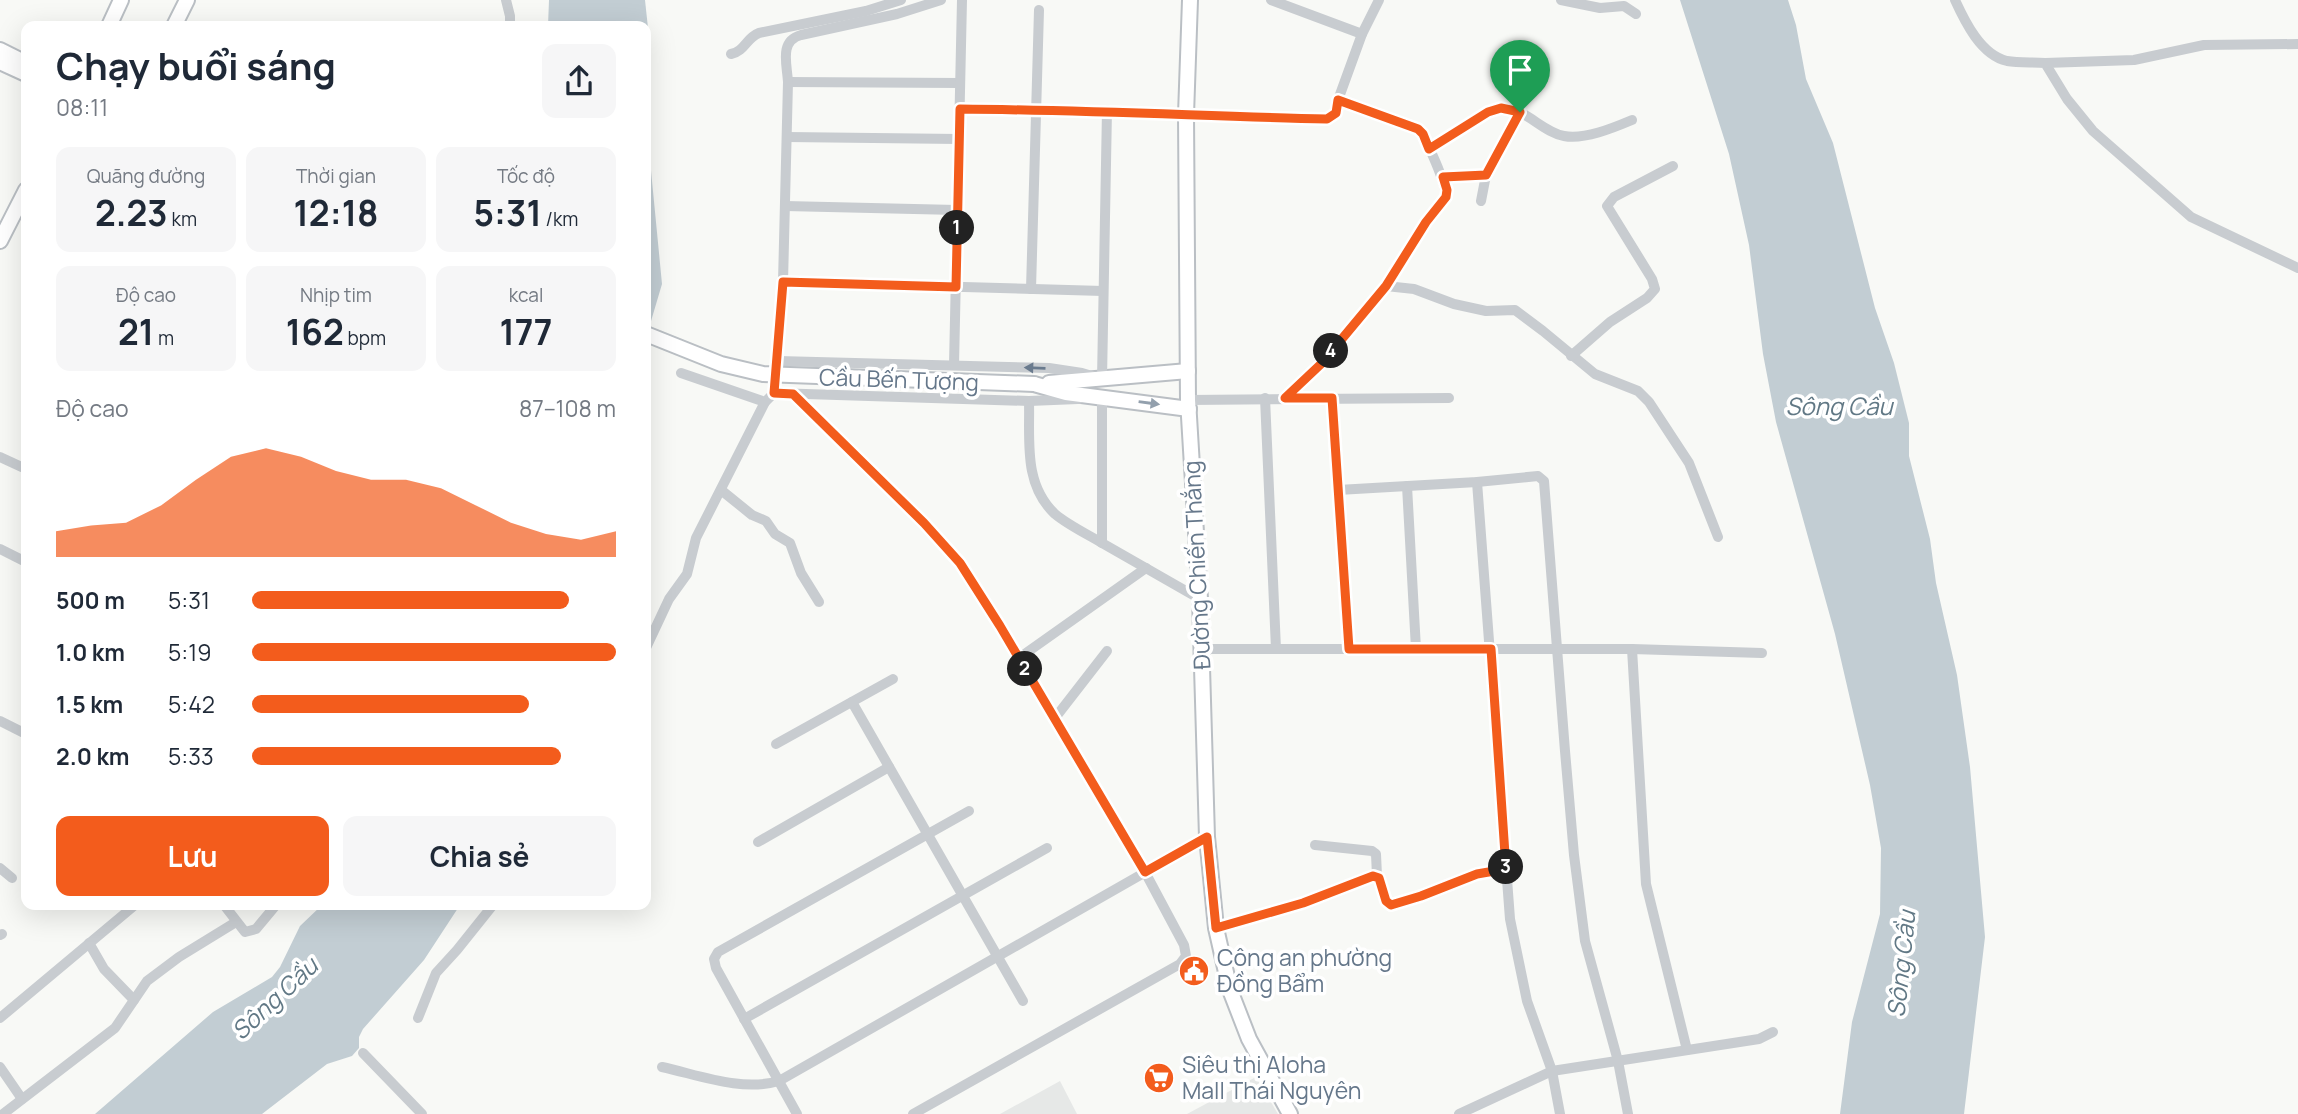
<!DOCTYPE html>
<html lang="vi">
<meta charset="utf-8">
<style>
:root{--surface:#fff;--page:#f6f6f7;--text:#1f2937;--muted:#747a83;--accent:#f35c1c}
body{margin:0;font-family:Manrope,sans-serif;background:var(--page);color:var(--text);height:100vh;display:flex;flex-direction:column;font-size:26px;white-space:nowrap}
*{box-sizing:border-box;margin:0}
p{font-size:23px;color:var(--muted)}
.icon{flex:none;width:38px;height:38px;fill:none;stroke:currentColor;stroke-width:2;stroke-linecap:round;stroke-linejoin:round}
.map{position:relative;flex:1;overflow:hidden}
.panel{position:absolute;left:21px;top:21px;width:630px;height:889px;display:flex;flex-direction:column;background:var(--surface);border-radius:14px;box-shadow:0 7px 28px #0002}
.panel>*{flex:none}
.pin{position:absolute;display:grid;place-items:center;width:60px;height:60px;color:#fff;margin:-72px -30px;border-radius:50% 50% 50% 0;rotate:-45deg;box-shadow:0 0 7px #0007}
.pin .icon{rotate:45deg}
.km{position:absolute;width:35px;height:35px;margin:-18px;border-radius:50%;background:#222;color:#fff;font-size:19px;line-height:35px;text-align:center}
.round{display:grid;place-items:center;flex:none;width:74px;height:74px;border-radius:14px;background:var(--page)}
.headline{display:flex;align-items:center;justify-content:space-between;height:119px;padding:0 35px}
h1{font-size:38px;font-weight:700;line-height:52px}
.metrics{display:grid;grid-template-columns:repeat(3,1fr);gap:10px;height:119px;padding:7px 35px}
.metrics div{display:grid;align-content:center;border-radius:14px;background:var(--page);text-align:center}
.metrics b{font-size:35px;font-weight:700}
.metrics small{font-size:19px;font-weight:400}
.metrics p{font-size:19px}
.chart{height:196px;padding:14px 35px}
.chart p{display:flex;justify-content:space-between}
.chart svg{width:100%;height:126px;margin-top:7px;fill:var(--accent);opacity:.7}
.cta{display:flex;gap:14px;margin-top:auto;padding:14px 35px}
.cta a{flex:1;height:80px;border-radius:14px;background:var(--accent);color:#fff;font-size:28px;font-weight:700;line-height:80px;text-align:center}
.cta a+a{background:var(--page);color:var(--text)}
ul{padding:0 35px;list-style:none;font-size:23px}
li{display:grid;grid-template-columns:112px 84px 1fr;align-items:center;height:52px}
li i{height:18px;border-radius:9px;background:var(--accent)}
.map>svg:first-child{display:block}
.built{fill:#e6e8e7}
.water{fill:#c2cdd3}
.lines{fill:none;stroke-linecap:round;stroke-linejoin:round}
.secondary-casing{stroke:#babfc4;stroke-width:18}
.street{stroke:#c8ccd0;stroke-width:10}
.secondary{stroke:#fff;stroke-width:14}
.secondary-bridge-casing{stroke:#babfc4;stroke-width:18;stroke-linecap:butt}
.secondary-bridge{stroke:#fff;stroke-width:14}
.oneway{fill:#6a7b8e}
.oneway2{fill:#93a0ad}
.route-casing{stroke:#fff;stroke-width:14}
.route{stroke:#f35c1c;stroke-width:9}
.labels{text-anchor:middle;stroke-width:7;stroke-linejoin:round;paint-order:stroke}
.street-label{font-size:23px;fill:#65778a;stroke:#fff}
.poi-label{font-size:23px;fill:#65778a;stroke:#fff;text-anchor:start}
.water-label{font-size:24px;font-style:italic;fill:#617885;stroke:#fff}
</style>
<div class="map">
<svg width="2298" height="1114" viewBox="0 0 2298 1114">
<rect width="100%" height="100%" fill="#f8f9f6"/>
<g class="built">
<path d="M1256,1077L1278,1114H1187Z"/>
<path d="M1060,1081L1077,1114H1000Z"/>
</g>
<g class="water">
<path d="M549,0H645L648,28L646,119L662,284L646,338V26H548Z"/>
<path d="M1680,0H1788L1796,25L1806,79L1833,143L1875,308L1894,363L1909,423V456L1930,539L1936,583L1957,675L1970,767L1985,937L1964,1114H1840L1852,1022L1880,914L1881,848L1870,785L1835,634L1776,422L1763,354L1749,245L1729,154Z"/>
<path d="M322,905H460L424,960L363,1029L359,1037V1048L352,1056L327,1064L262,1114H95L213,1012L272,977L280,967L300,926Z"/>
</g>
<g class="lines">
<g class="secondary-casing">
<g id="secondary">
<path d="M1190,0L1186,115L1188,400L1200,599L1207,837L1216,928L1230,990L1249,1039L1290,1114"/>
<path d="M109,26L121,0"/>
<path d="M174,26L187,0"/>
<path d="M0,50L26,63"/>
<path d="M0,62L26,74"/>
<path d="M0,241L26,190"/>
<path d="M1049,383L1188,371"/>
<path d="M1034,384L1066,393L1189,409"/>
</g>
</g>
<g class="street">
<path d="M506,0L510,16V26"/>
<path d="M1271,0L1362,34"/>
<path d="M1561,0L1600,8L1624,6L1636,14"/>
<path d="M1955,0C1965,22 1981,55 2007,61C2019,63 2033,62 2045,63L2067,99L2093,131L2191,217L2298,268"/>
<path d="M731,54C745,51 746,38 759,33L866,11L901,0"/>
<path d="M2045,63L2134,60L2204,45L2298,44"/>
<path d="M788,82L960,83"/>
<path d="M1338,100L1362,34L1379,0"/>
<path d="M959,109C1082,110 1204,116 1327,119L1336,113L1338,100L1418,129C1425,136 1449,188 1445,197C1441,206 1432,214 1426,223C1412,243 1401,266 1386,286C1355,326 1321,363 1285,398"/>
<path d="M787,137L959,139"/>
<path d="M1429,150C1447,138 1479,111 1499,109C1524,105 1541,132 1564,136C1584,140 1613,128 1632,120"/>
<path d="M1443,177L1486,175"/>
<path d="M1481,201L1486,175L1520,112"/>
<path d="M785,206L957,210"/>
<path d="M783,282L1103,291"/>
<path d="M1386,286L1414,289L1454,304L1486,311L1515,310L1543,331L1595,374L1638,391L1649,402L1689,463L1718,537"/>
<path d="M1031,289L1039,10"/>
<path d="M1571,356L1610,322L1647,298L1655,289L1652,279L1607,206L1614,197L1673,166"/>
<path d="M778,361L1049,368L1082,373L1102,379L1107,110"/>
<path d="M954,365L962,0"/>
<path d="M681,373L765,402"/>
<path d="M774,393L1029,401L1078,399"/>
<path d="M793,393L924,523L960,563L1000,626L1145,872L1184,945L1186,956L1180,964L913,1114"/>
<path d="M1096,397H1102V543L1200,599"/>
<path d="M1265,398L1276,649"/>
<path d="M1332,398L1349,649"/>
<path d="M1188,400L1449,398"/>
<path d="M1029,401C1030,440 1023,484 1055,514C1068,525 1087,534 1102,543"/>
<path d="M0,457L26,469"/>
<path d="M1477,482L1510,919L1527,1001L1552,1071L1560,1114"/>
<path d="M1407,486L1416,649"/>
<path d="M721,490L752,515L766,521L775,534L790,543L801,573L819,602"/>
<path d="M1338,490L1477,482L1538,476L1544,481L1565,751L1574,855L1585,941L1618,1061L1628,1114"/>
<path d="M0,549L26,562"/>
<path d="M646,648L669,599L687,574L696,538L765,402L774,393L783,282L788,82C787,64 779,41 801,35L897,14L941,0"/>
<path d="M1201,649H1632L1762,653"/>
<path d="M1632,649L1646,884L1687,1050"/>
<path d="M1019,658L1146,568"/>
<path d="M852,702L1023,1001"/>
<path d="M1055,718L1107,651"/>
<path d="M0,721L26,734"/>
<path d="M776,744L893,679"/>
<path d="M758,842L889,767"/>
<path d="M1315,845L1372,851L1376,854L1377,876"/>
<path d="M0,868L12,878"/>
<path d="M224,905L245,932L256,929L276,905"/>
<path d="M1216,928L1303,903L1373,876L1379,878L1386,901L1391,905L1421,896L1477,874L1506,869"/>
<path d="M0,935L2,934"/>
<path d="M89,943L104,969L134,1000"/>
<path d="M0,1018L135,905"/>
<path d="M418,1018L436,973L457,950L493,905"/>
<path d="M744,1019L1047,848"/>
<path d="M363,1053L422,1114"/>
<path d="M0,1067L22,1099"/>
<path d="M662,1067C699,1075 741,1092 779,1081L1207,837"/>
<path d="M3,1114L115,1028L147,981L179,957L236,922"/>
<path d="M797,1114L716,968L714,959L718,952L969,811"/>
<path d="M1459,1114L1552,1071L1759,1039L1773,1032"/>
</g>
<use href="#secondary" class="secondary"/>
<g class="secondary-bridge-casing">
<path id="secondary-bridge" d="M646,334L721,364L763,374L1034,384"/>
</g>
<use href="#secondary-bridge" class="secondary-bridge"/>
</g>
<defs><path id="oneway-solid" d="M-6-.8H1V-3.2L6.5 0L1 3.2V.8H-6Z" transform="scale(1.75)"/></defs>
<use class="oneway" href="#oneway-solid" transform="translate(1035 368) rotate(-178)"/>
<use class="oneway2" href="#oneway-solid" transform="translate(1149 403) rotate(8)"/>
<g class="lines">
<g class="route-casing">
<path id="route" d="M1338,100L1418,129L1423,134L1429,149L1488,112L1501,108L1520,112L1486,175L1443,177L1447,190L1446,197L1426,222L1386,286L1321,364L1285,398H1332L1349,649H1491L1506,869L1477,874L1421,896L1391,905L1386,901L1379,878L1373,876L1303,903L1216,928L1207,837L1145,872L1000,626L960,563L924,523L793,394L774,393L783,282L956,287L960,109C1082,110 1204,116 1327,119L1336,113Z"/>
</g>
<use href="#route" class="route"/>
</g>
<defs>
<g id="civic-disc" transform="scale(1.575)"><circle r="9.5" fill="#f35c1c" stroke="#fff"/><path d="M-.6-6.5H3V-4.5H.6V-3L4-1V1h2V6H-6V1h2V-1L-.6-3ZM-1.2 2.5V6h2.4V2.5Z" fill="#fff"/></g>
<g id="supermarket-disc" transform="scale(1.575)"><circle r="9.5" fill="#f35c1c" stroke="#fff"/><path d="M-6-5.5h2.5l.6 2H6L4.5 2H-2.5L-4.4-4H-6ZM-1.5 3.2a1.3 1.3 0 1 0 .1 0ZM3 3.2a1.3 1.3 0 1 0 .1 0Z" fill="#fff"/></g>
</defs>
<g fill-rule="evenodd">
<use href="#civic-disc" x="1194" y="971"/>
<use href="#supermarket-disc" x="1159" y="1078"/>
</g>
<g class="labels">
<g class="street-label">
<text transform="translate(899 380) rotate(2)" y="8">Cầu Bến Tượng</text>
<text transform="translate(1197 565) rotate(-93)" y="8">Đường Chiến Thắng</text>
</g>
<g class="poi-label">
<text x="1217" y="966">Công an phường<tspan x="1217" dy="26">Đồng Bẩm</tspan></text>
<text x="1182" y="1073">Siêu thị Aloha<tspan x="1182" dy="26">Mall Thái Nguyên</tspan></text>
</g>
<g class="water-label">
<text x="1839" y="415">Sông Cầu</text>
<text transform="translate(1902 964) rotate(-84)" y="8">Sông Cầu</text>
<text transform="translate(275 999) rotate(-43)" y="8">Sông Cầu</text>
</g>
</g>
</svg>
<div class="pin" style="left:1520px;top:112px;background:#1e9e55"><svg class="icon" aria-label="arrive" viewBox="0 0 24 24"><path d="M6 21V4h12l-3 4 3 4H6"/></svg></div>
<b class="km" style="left:957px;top:228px">1</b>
<b class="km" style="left:1025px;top:669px">2</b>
<b class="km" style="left:1506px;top:867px">3</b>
<b class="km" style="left:1331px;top:351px">4</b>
<section class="panel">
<div class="headline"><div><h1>Chạy buổi sáng</h1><p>08:11</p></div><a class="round"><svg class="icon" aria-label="share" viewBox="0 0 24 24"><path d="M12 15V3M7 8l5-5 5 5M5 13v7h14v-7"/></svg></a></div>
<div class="metrics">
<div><p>Quãng đường</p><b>2.23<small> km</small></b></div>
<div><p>Thời gian</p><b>12:18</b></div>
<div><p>Tốc độ</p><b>5:31<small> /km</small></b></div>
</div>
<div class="metrics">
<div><p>Độ cao</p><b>21<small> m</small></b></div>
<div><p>Nhịp tim</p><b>162<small> bpm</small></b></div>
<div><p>kcal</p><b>177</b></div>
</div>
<div class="chart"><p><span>Độ cao</span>87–108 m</p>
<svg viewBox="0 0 160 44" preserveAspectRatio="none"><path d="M0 44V35L10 33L20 32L30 26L40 17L50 9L60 6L70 9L80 14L90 17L100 17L110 20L120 26L130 32L140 36L150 38L160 35V44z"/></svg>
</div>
<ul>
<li><b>500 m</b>5:31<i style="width:87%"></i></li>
<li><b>1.0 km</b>5:19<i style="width:100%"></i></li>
<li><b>1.5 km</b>5:42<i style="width:76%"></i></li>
<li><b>2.0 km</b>5:33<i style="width:85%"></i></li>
</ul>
<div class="cta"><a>Lưu</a><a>Chia sẻ</a></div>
</section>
</div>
